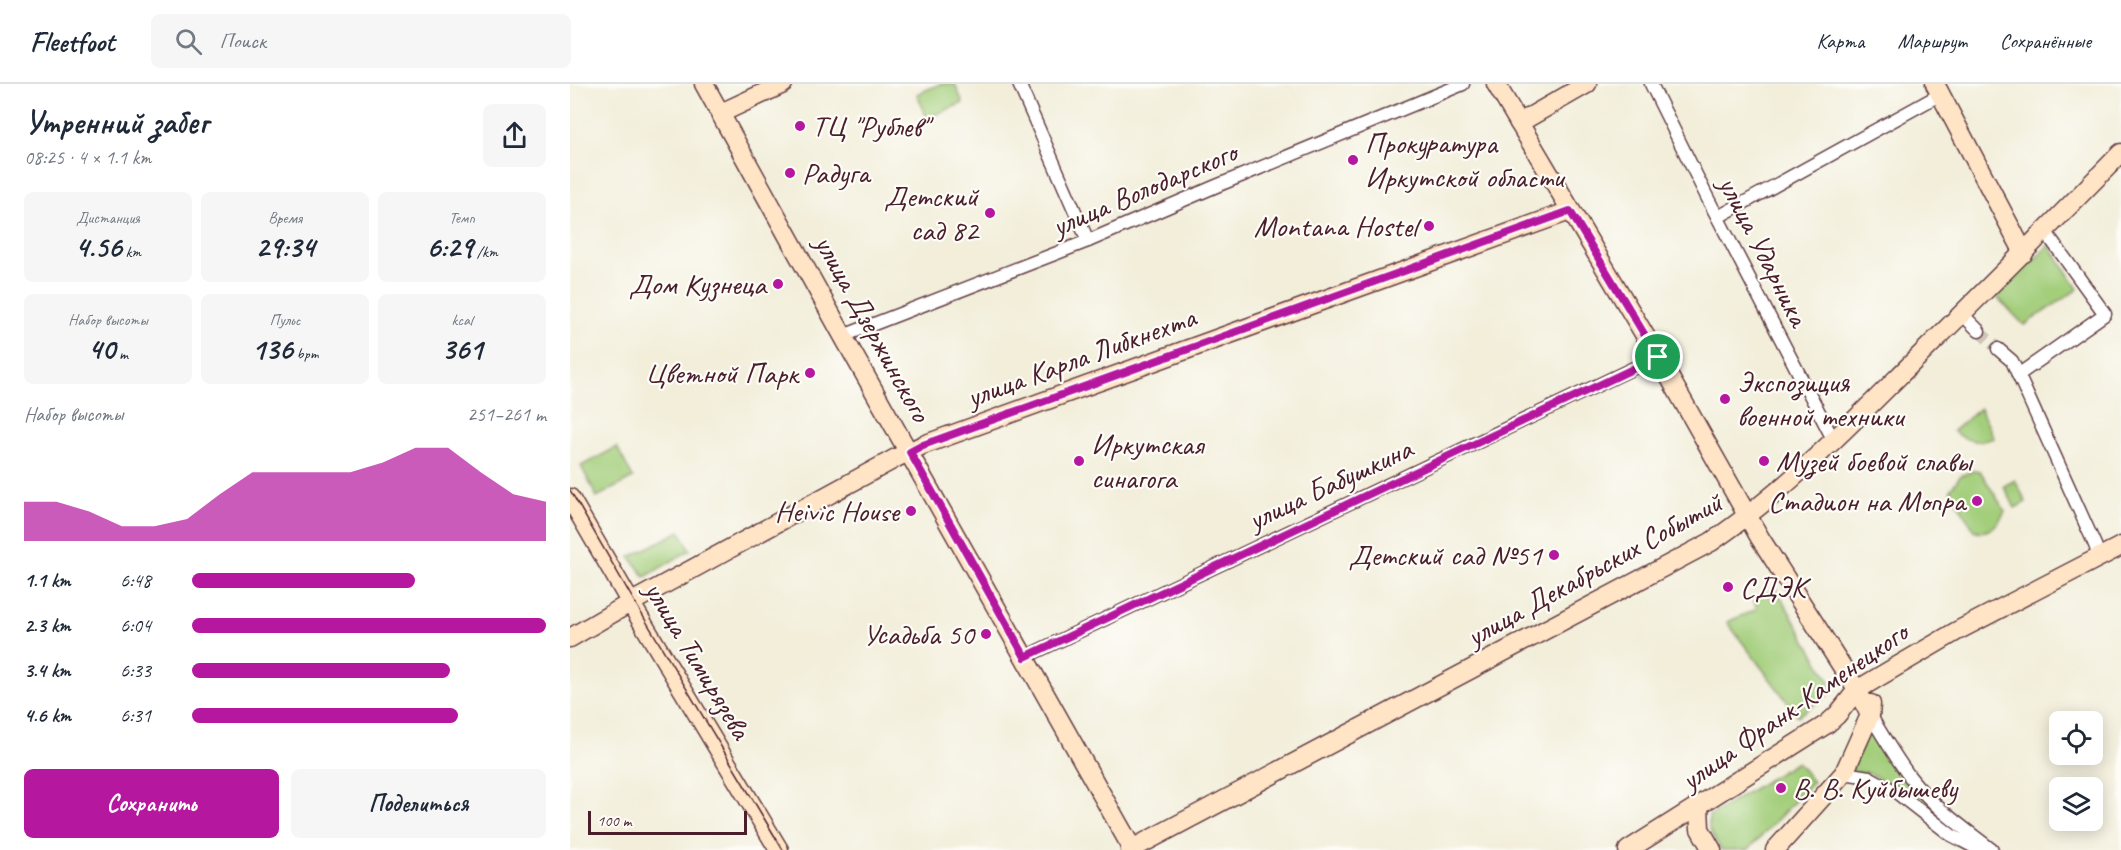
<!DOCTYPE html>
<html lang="ru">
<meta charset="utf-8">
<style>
:root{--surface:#fff;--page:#f6f6f7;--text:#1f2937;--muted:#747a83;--line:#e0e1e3;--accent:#b5179e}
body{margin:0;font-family:Caveat,sans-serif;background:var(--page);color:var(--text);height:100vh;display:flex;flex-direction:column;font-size:22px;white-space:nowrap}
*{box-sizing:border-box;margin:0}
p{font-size:20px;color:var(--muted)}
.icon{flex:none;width:33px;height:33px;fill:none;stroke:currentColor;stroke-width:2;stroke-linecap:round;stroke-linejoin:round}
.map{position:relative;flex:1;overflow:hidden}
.panel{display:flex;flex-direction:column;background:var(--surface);width:570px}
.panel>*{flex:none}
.buttons{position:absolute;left:1479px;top:627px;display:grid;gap:12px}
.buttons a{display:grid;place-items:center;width:54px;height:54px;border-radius:9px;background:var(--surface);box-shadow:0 3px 15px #0003;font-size:30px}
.scale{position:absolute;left:18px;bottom:15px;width:159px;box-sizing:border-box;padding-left:6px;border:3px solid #4a1f2b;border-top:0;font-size:16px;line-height:21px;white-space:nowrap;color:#4a1f2b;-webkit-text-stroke:4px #fdfcf7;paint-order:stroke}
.pin{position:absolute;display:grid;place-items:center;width:51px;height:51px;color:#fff;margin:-26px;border:3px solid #fff;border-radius:50%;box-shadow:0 2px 6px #0007}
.round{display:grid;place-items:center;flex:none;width:63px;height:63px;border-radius:9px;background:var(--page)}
.summary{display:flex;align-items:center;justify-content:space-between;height:102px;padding:0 24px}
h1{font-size:33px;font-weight:800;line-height:45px}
.figures{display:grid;grid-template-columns:repeat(3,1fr);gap:9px;height:102px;padding:6px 24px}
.figures div{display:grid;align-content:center;border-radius:9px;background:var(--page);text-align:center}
.figures b{font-size:30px;font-weight:800}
.figures small{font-size:16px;font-weight:400}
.figures p{font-size:16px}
.chart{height:168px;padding:12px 24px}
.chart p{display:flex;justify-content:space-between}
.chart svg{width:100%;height:108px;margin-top:6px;fill:var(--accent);opacity:.7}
.primary-button{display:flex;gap:12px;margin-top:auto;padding:12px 24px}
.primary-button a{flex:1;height:69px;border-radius:9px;background:var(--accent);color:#fff;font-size:24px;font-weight:800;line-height:69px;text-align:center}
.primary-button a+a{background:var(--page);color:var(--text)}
ul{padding:0 24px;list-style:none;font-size:20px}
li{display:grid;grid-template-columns:96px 72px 1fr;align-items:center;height:45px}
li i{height:15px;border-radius:8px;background:var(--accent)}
header{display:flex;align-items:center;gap:36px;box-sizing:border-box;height:84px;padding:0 30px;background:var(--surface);border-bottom:2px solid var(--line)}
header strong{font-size:28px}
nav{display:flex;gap:33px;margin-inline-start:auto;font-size:21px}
.search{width:420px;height:54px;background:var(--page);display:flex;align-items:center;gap:15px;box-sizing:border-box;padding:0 21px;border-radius:9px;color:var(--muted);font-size:22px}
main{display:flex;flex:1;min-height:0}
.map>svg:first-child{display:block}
.green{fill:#a3ce7a;stroke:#767652;stroke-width:1.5}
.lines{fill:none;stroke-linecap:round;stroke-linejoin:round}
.street-tunnel{stroke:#d0c5b7;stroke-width:12;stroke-dasharray:12 6;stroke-linecap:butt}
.street-casing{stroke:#633e45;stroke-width:15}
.secondary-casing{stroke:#633e45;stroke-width:21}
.street{stroke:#fff;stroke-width:12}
.secondary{stroke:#ffe4c6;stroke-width:18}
.tram{stroke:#4a1f2b;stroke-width:1.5}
.route-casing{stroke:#fff;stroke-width:12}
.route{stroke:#b5179e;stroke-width:8}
.poi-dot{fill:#b5179e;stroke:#fdfcf7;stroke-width:2}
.labels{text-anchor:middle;stroke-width:4.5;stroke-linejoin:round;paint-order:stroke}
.poi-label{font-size:30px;fill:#4a1f2b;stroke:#fdfcf7;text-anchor:start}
.street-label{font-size:30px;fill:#4a1f2b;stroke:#fdfcf7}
</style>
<header>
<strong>Fleetfoot</strong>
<div class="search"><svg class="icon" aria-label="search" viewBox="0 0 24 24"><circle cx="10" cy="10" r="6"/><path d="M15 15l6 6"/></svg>Поиск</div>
<nav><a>Карта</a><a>Маршрут</a><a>Сохранённые</a></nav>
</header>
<main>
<section class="panel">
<div class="summary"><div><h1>Утренний забег</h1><p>08:25 · 4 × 1.1 km</p></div><a class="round"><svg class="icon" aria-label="share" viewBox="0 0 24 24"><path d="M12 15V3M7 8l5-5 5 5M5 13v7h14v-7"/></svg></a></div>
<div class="figures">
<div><p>Дистанция</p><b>4.56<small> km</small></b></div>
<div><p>Время</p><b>29:34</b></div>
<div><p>Темп</p><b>6:29<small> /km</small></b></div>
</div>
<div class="figures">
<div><p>Набор высоты</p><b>40<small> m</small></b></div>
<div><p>Пульс</p><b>136<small> bpm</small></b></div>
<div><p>kcal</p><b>361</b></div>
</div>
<div class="chart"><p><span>Набор высоты</span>251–261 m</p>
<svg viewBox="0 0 160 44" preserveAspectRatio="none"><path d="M0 44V28L10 28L20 32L30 38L40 38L50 35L60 25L70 16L80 16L90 16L100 16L110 12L120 6L130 6L140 16L150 25L160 28V44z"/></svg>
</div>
<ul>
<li><b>1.1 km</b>6:48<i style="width:63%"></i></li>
<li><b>2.3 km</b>6:04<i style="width:100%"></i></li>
<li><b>3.4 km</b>6:33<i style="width:73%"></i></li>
<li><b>4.6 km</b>6:31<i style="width:75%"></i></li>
</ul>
<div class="primary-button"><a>Сохранить</a><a>Поделиться</a></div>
</section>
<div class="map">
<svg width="1551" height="766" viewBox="0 0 1551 766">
<rect width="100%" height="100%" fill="#fdfcf7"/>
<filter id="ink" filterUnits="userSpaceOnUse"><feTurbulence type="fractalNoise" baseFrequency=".0167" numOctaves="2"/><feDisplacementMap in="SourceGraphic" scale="12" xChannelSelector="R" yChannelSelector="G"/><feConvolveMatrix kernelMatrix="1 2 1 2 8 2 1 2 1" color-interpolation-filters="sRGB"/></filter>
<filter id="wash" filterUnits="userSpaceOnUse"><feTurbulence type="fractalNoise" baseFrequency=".008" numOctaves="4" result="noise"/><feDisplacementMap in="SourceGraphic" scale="24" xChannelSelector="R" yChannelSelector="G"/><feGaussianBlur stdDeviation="1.35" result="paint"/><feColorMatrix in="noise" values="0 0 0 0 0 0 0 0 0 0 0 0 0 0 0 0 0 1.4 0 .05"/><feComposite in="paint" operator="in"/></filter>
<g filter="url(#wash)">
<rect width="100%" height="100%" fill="#f2eeda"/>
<g class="green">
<path d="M370,0H385L393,19L357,34L347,10Z"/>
<path d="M1479,161L1508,205L1454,241L1427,213Z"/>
<path d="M1410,324L1424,354C1407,360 1396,357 1383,347Z"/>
<path d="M47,363L63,394L27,413L11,382Z"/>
<path d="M1405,386L1410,387L1435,427C1429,439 1419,452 1404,446L1380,406L1390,392Z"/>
<path d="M1445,396L1456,418L1445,424L1434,402Z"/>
<path d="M110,447L120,466L75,493L60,473Z"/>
<path d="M1206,505L1265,606L1228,632L1157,538L1187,525L1183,515Z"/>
<path d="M1301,641L1365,726L1301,690L1280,687Z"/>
<path d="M1227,678L1243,698L1178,766H1151L1139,745V732Z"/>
</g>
</g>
<g filter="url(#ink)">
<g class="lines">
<path class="street-tunnel" d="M1409,247L1428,265"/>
<g class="street-casing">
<g id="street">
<path d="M449,0L518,157"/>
<path d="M1081,0L1137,113L1264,357"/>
<path d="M1148,133L1371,10"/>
<path d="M1392,230L1409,247"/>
<path d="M273,252L518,157L644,103L893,0"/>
<path d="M1428,265L1442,277L1525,461L1529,473"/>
<path d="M1448,291L1535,230L1475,147"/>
<path d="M455,573L1087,273"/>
<path d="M1300,631C1313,652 1325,673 1340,693C1363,723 1393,743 1422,766"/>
<path d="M1274,689L1299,693L1326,708L1381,751L1410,766"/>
</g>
</g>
<g class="secondary-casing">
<g id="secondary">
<path d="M134,0L273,252L563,766"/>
<path d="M926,0L1096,287L1190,454L1287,606L1300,631"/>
<path d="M1365,0L1454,169"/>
<path d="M151,29L213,0"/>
<path d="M949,39L1017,0"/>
<path d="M0,414L66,528L209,766"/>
<path d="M0,554L60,519L326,374L353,361L1000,127"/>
<path d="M1129,722L1130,745L1142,766"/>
<path d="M560,766L1141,458C1213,409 1274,347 1335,286C1408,214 1480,142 1551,69"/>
<path d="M1058,766L1257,640L1267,631L1287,606L1312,591L1387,547L1551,462"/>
<path d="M1205,766L1274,689L1300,631L1301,620"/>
</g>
</g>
<use href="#street" class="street"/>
<use href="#secondary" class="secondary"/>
<path class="tram" d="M0,406L64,517L213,766"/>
</g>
</g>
<g class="lines" filter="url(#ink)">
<g class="route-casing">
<path id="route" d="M1000,127L1088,273L455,573L340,368L353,361Z"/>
</g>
<use href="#route" class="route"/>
</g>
<g class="poi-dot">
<circle cx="230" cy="42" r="6"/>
<circle cx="783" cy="76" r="6"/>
<circle cx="220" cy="89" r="6"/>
<circle cx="420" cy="129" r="6"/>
<circle cx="859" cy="142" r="6"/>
<circle cx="208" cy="200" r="6"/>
<circle cx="240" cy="289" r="6"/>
<circle cx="1155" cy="315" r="6"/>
<circle cx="509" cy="377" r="6"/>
<circle cx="1194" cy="377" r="6"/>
<circle cx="1407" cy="417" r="6"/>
<circle cx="341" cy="427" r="6"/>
<circle cx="984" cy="471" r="6"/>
<circle cx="1158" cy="503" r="6"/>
<circle cx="416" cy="550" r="6"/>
<circle cx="1211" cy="704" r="6"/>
</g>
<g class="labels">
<g class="poi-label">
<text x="242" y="52">ТЦ "Рублев"</text>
<text x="795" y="69">Прокуратура<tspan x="795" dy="34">Иркутской области</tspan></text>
<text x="232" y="99">Радуга</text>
<text x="408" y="122" text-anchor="end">Детский<tspan x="408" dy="34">сад 82</tspan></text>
<text x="847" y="152" text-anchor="end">Montana Hostel</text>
<text x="196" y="210" text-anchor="end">Дом Кузнеца</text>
<text x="228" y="299" text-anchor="end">Цветной Парк</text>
<text x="1167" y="308">Экспозиция<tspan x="1167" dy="34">военной техники</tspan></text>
<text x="521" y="370">Иркутская<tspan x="521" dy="34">синагога</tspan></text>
<text x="1206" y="387">Музей боевой славы</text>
<text x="1395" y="427" text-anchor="end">Стадион на Мопра</text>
<text x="329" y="437" text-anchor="end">Heivic House</text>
<text x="972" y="481" text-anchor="end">Детский сад №51</text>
<text x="1170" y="513">СДЭК</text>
<text x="404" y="560" text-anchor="end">Усадьба 50</text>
<text x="1223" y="714">В. В. Куйбышеву</text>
</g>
<g class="street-label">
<text transform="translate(574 105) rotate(-23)" y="10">улица Володарского</text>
<text transform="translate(1194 167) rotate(63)" y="10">улица Ударника</text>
<text transform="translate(303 244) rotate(61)" y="10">улица Дзержинского</text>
<text transform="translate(511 273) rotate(-20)" y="10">улица Карла Либкнехта</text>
<text transform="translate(760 400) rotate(-25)" y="10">улица Бабушкина</text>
<text transform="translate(1024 485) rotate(-29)" y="10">улица Декабрьских Событий</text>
<text transform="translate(128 576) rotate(59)" y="10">улица Тимирязева</text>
<text transform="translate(1224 622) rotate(-35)" y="10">улица Франк-Каменецкого</text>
</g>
</g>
</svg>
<div class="buttons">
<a><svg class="icon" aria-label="locate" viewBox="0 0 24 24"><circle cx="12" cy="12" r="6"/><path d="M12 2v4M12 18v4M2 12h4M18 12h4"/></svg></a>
<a><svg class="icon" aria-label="layers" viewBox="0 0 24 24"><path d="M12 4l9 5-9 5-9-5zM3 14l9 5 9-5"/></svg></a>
</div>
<div class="scale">100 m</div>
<div class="pin" style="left:1088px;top:273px;background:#1e9e55"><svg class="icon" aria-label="arrive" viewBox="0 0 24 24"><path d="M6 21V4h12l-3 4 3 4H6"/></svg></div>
</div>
</main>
